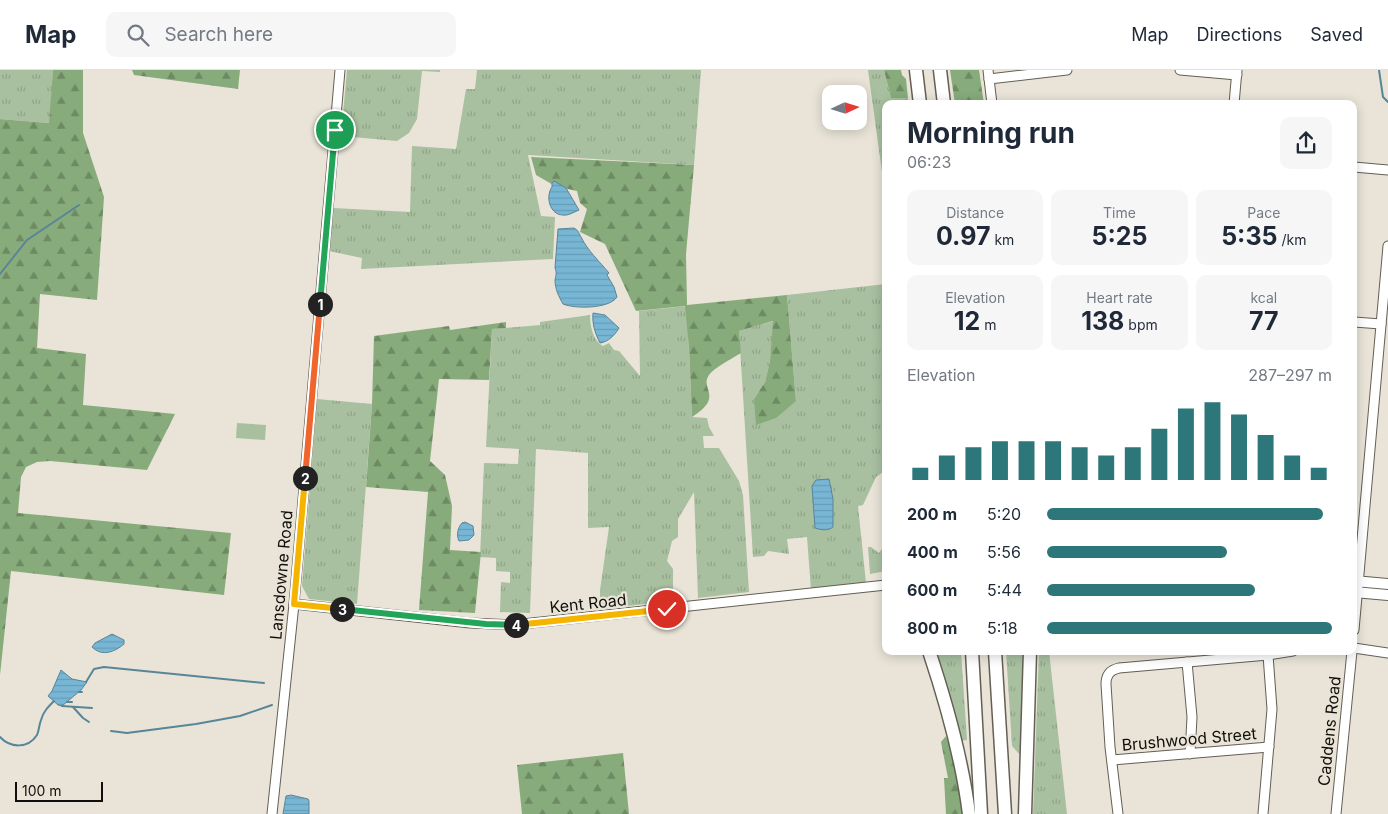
<!DOCTYPE html>
<meta charset="utf-8">
<style>
:root{--surface:#fff;--page:#f6f6f7;--text:#1f2937;--muted:#747a83;--line:#e0e1e3;--accent:#2d777a}
body{margin:0;font-family:Inter,sans-serif;background:var(--page);color:var(--text);height:100vh;display:flex;flex-direction:column;font-size:19px;white-space:nowrap}
*{box-sizing:border-box;margin:0}
p{font-size:16px;color:var(--muted)}
.icon{flex:none;width:28px;height:28px;fill:none;stroke:currentColor;stroke-width:2;stroke-linecap:round;stroke-linejoin:round}
.map{position:relative;flex:1;overflow:hidden}
.details{position:absolute;left:882px;top:30px;width:475px;height:555px;display:flex;flex-direction:column;background:var(--surface);border-radius:10px;box-shadow:0 2px 12px #0003}
.details>*{flex:none}
.needle{width:32px;rotate:86deg}
.fabs{position:absolute;left:822px;top:15px;display:grid;gap:10px}
.fabs a{display:grid;place-items:center;width:45px;height:45px;border-radius:10px;background:var(--surface);box-shadow:0 2px 12px #0003;font-size:25px}
.scale{position:absolute;left:15px;bottom:12px;width:88px;box-sizing:border-box;padding-left:5px;border:2px solid #110f0a;border-top:0;font-size:14px;line-height:18px;white-space:nowrap;color:#110f0a;-webkit-text-stroke:4px #e9e4d7;paint-order:stroke}
.pin{position:absolute;display:grid;place-items:center;width:42px;height:42px;color:#fff;margin:-21px;border:2px solid #fff;border-radius:50%;box-shadow:0 1px 5px #0007}
.km{position:absolute;width:25px;height:25px;margin:-12px;border-radius:50%;background:#222;color:#fff;font-size:14px;line-height:25px;text-align:center}
.round{display:grid;place-items:center;flex:none;width:52px;height:52px;border-radius:10px;background:var(--page)}
.summary{display:flex;align-items:center;justify-content:space-between;height:85px;padding:0 25px}
h1{font-size:28px;font-weight:700;line-height:38px}
.stats{display:grid;grid-template-columns:repeat(3,1fr);gap:8px;height:85px;padding:5px 25px}
.stats div{display:grid;align-content:center;border-radius:10px;background:var(--page);text-align:center}
.stats b{font-size:25px;font-weight:700}
.stats small{font-size:14px;font-weight:400}
.stats p{font-size:14px}
.chart{height:140px;padding:10px 25px}
.chart p{display:flex;justify-content:space-between}
.chart svg{width:100%;height:90px;margin-top:5px;stroke:var(--accent);stroke-width:6}
ul{padding:0 25px;list-style:none;font-size:16px}
li{display:grid;grid-template-columns:80px 60px 1fr;align-items:center;height:38px}
li i{height:12px;border-radius:6px;background:var(--accent)}
header{display:flex;align-items:center;gap:30px;box-sizing:border-box;height:70px;padding:0 25px;background:var(--surface);border-bottom:1px solid var(--line)}
header strong{font-size:24px}
nav{display:flex;gap:28px;margin-inline-start:auto;font-size:18px}
.search{width:350px;height:45px;background:var(--page);display:flex;align-items:center;gap:12px;box-sizing:border-box;padding:0 18px;border-radius:10px;color:var(--muted);font-size:19px}
.map>svg:first-child{display:block}
.grass{fill:url(#grass-tufts)}
.forest{fill:url(#forest-firs)}
.pitch{fill:#a8c0a0}
.water{fill:url(#water-rules);stroke:#588598}
.lines{fill:none;stroke-linecap:round;stroke-linejoin:round}
.stream{stroke:#588598;stroke-width:2}
.minor-casing{stroke:#635f53;stroke-width:11}
.major-casing{stroke:#635f53;stroke-width:12}
.highway-casing{stroke:#635f53;stroke-width:15}
.minor{stroke:#fff;stroke-width:9}
.major{stroke:#fff;stroke-width:10}
.highway{stroke:#fff;stroke-width:12}
.split-1-casing{stroke:#fff;stroke-width:10}
.split-2-casing{stroke:#fff;stroke-width:10}
.split-3-casing{stroke:#fff;stroke-width:10}
.split-4-casing{stroke:#fff;stroke-width:10}
.split-5-casing{stroke:#fff;stroke-width:10}
.split-1{stroke:#22a559;stroke-width:6}
.split-2{stroke:#f0652b;stroke-width:6}
.split-3{stroke:#f5b400;stroke-width:6}
.split-4{stroke:#22a559;stroke-width:6}
.split-5{stroke:#f5b400;stroke-width:6}
.labels{text-anchor:middle;stroke-width:4.5;stroke-linejoin:round;paint-order:stroke}
.street-label{font-size:16px;fill:#110f0a;stroke:#e9e4d7}
</style>
<header>
<strong>Map</strong>
<div class="search"><svg class="icon" aria-label="search" viewBox="0 0 24 24"><circle cx="10" cy="10" r="6"/><path d="M15 15l6 6"/></svg>Search here</div>
<nav><a>Map</a><a>Directions</a><a>Saved</a></nav>
</header>
<div class="map">
<svg width="1388" height="744" viewBox="0 0 1388 744">
<defs>
<pattern id="grass-tufts" width="24" height="20" patternUnits="userSpaceOnUse" patternTransform="scale(1.25)"><rect width="24" height="20" fill="#a8c0a0"/><path d="M3 7l-1-3M5 7V3M7 7l1-3M15 17l-1-3M17 17v-4M19 17l1-3" fill="none" stroke="#90a488"/></pattern>
<pattern id="forest-firs" width="22" height="20" patternUnits="userSpaceOnUse" patternTransform="scale(1.25)"><rect width="22" height="20" fill="#87ab7b"/><path d="M5 1l3.5 6h-7zM16 11l3.5 6h-7z" fill="#6d8a63"/></pattern>
<pattern id="water-rules" width="6" height="5" patternUnits="userSpaceOnUse" patternTransform="scale(1.25)"><rect width="6" height="5" fill="#77b7d5"/><path d="M0 2.5h6" fill="none" stroke="#669cb6"/></pattern>
</defs>
<rect width="100%" height="100%" fill="#e9e4d7"/>
<g class="grass">
<path d="M0,0H53L50,53L0,49Z"/>
<path d="M347,0H440V2L422,1L417,49L409,63L397,71L341,66Z"/>
<path d="M477,0H701L694,95L528,85L541,146L555,147L553,189L361,199L362,188L329,181L333,138L410,142L412,76L456,79L466,19H475Z"/>
<path d="M868,0H884L891,28H908L909,34L903,32L886,34V131Z"/>
<path d="M886,214V400L876,407L863,435L858,436L866,513L811,520L807,467L787,469L789,484L768,481L764,486L753,487L739,261L774,251L770,291L765,312L754,329L796,331L787,225Z"/>
<path d="M687,236L692,347L707,348L709,357L714,366H703L704,378H719L739,411L743,425L749,522L698,528L694,422L678,449V467L672,471L667,491L673,499V531L600,539V520L609,457L588,458V383L536,379L530,543L500,542L501,512L510,513V502L496,501V488L480,487L484,393L518,394L519,379L486,377L492,259L540,255V252L590,245C590,256 593,271 603,276L609,273L614,280L619,281L640,306L639,241Z"/>
<path d="M317,329L372,334L357,534L309,529L302,516Z"/>
<path d="M885,471H886V501L870,504L868,477H871L879,483L885,475Z"/>
<path d="M937,581H961L967,670L960,671Z"/>
<path d="M1006,581H1023L1020,685L1012,676Z"/>
<path d="M1039,581H1049L1067,744H1033Z"/>
</g>
<g class="forest">
<path d="M53,0H83V63L104,127L97,230L40,224L37,278L86,284L83,335L175,344L147,400L50,391L37,392L26,397L21,407L18,443L231,463L224,525L11,501L0,605V49L49,53Z"/>
<path d="M132,0H240L238,19L134,5Z"/>
<path d="M884,0H901L902,5L906,9L908,28H891Z"/>
<path d="M950,0H979L984,34H955Z"/>
<path d="M531,87L694,95L686,184L687,235L787,225L796,331L776,348L756,355L754,329L765,312L770,291L773,251L739,261L741,283C733,288 714,298 709,305C699,319 725,326 692,347L689,278L685,236L636,241L605,174L580,162L587,139L580,133L577,121L555,116L536,105Z"/>
<path d="M506,252V258L492,259L489,310L439,309L430,391L445,405L452,436L450,480L481,482L475,543L419,540L428,422L366,417L372,334L374,266L449,256L450,260Z"/>
<path d="M946,666L956,693L963,744H946L944,708H948L941,672Z"/>
<path d="M623,683L629,744H522L517,695Z"/>
</g>
<path class="pitch" d="M237,353L266,355L265,370L236,368Z"/>
<g class="water">
<path d="M554,111L566,118L579,140C574,142 568,146 563,145C550,145 545,127 552,117V113Z"/>
<path d="M574,158C579,161 578,162 581,167C588,181 599,191 609,203L607,205L614,217L617,227C609,239 575,239 563,234C559,227 555,219 555,210C556,205 557,203 555,198L558,159Z"/>
<path d="M593,243L605,245L619,258C615,265 608,272 600,273C595,263 592,254 593,243Z"/>
<path d="M829,409L833,429V457C828,461 821,460 815,458L812,416L816,410Z"/>
<path d="M465,452L473,456L474,465L469,470L459,471C456,465 458,457 462,453Z"/>
<path d="M112,564L124,570V574C115,582 102,587 92,577L95,573Z"/>
<path d="M61,600L72,609L87,612L81,620L62,636L58,635L48,626L52,621Z"/>
<path d="M291,725L308,729L309,731V744H283L286,726Z"/>
</g>
<g class="lines">
<g class="stream">
<path d="M1379,0L1383,27L1388,32"/>
<path d="M0,204L27,170L79,135"/>
<path d="M86,612L94,599L104,597L264,613"/>
<path d="M79,622H82"/>
<path d="M67,632H72"/>
<path d="M62,636L92,638"/>
<path d="M73,637L83,648L89,652"/>
<path d="M111,661L127,663L196,654L240,646L272,635"/>
<path d="M0,667C10,678 28,679 37,665C39,661 39,655 41,650C43,642 48,637 54,631"/>
</g>
<g class="minor-casing">
<g id="minor">
<path d="M988,0L992,34"/>
<path d="M1180,0L1237,5"/>
<path d="M989,9L1067,0"/>
<path d="M1234,34L1237,0"/>
<path d="M1354,97L1388,100"/>
<path d="M1354,252L1381,254"/>
<path d="M294,534L470,553L513,555L886,515"/>
<path d="M1354,560L1388,176"/>
<path d="M1354,578L1388,583"/>
<path d="M1187,592L1192,647L1190,684"/>
<path d="M1112,690L1269,677"/>
<path d="M272,744L294,534L340,0"/>
<path d="M1118,744L1110,677L1106,614C1106,605 1110,600 1119,598L1268,585L1293,581"/>
<path d="M1263,744L1272,639L1268,585"/>
<path d="M1336,744L1352,581"/>
</g>
</g>
<g class="major-casing">
<g id="major">
<path d="M1354,511L1388,514"/>
<path d="M1354,522L1388,525"/>
</g>
</g>
<g class="highway-casing">
<g id="highway">
<path d="M916,0L920,34"/>
<path d="M940,0L944,34"/>
<path d="M929,581C947,635 962,688 969,744"/>
<path d="M972,581L981,744"/>
<path d="M995,581L1005,744"/>
<path d="M1025,744L1030,581"/>
</g>
</g>
<use href="#minor" class="minor"/>
<use href="#major" class="major"/>
<use href="#highway" class="highway"/>
</g>
<g class="lines">
<g class="split-1-casing">
<path id="split-1" d="M320,234L335,60"/>
</g>
<g class="split-2-casing">
<path id="split-2" d="M305,408L320,234"/>
</g>
<g class="split-3-casing">
<path id="split-3" d="M305,408L294,534L342,539"/>
</g>
<g class="split-4-casing">
<path id="split-4" d="M342,539L486,554L516,555"/>
</g>
<g class="split-5-casing">
<path id="split-5" d="M516,555L667,539"/>
</g>
<use href="#split-1" class="split-1"/>
<use href="#split-2" class="split-2"/>
<use href="#split-3" class="split-3"/>
<use href="#split-4" class="split-4"/>
<use href="#split-5" class="split-5"/>
</g>
<g class="labels">
<g class="street-label">
<text transform="translate(281 505) rotate(-85)" y="6">Lansdowne Road</text>
<text transform="translate(588 533) rotate(-6)" y="6">Kent Road</text>
<text transform="translate(1329 661) rotate(-84)" y="6">Caddens Road</text>
<text transform="translate(1189 669) rotate(-5)" y="6">Brushwood Street</text>
</g>
</g>
</svg>
<div class="fabs">
<a><svg class="needle" viewBox="-14 -14 28 28"><path d="M0-13l5 13h-10z" fill="#e53935"/><path d="M0 13l5-13h-10z" fill="#747a83"/></svg></a>
</div>
<div class="scale">100 m</div>
<div class="pin" style="left:335px;top:60px;background:#1e9e55"><svg class="icon" aria-label="arrive" viewBox="0 0 24 24"><path d="M6 21V4h12l-3 4 3 4H6"/></svg></div>
<div class="pin" style="left:667px;top:539px;background:#d93025"><svg class="icon" aria-label="check" viewBox="0 0 24 24"><path d="M5 12l5 5 9-10"/></svg></div>
<b class="km" style="left:320px;top:234px">1</b>
<b class="km" style="left:305px;top:408px">2</b>
<b class="km" style="left:342px;top:539px">3</b>
<b class="km" style="left:516px;top:555px">4</b>
<section class="details">
<div class="summary"><div><h1>Morning run</h1><p>06:23</p></div><a class="round"><svg class="icon" aria-label="share" viewBox="0 0 24 24"><path d="M12 15V3M7 8l5-5 5 5M5 13v7h14v-7"/></svg></a></div>
<div class="stats">
<div><p>Distance</p><b>0.97<small> km</small></b></div>
<div><p>Time</p><b>5:25</b></div>
<div><p>Pace</p><b>5:35<small> /km</small></b></div>
</div>
<div class="stats">
<div><p>Elevation</p><b>12<small> m</small></b></div>
<div><p>Heart rate</p><b>138<small> bpm</small></b></div>
<div><p>kcal</p><b>77</b></div>
</div>
<div class="chart"><p><span>Elevation</span>287–297 m</p>
<svg viewBox="0 0 160 44" preserveAspectRatio="none"><path d="M5 44V38M15 44V32M25 44V28M35 44V25M45 44V25M55 44V25M65 44V28M75 44V32M85 44V28M95 44V19M105 44V9M115 44V6M125 44V12M135 44V22M145 44V32M155 44V38"/></svg>
</div>
<ul>
<li><b>200 m</b>5:20<i style="width:97%"></i></li>
<li><b>400 m</b>5:56<i style="width:63%"></i></li>
<li><b>600 m</b>5:44<i style="width:73%"></i></li>
<li><b>800 m</b>5:18<i style="width:100%"></i></li>
</ul>
</section>
</div>
